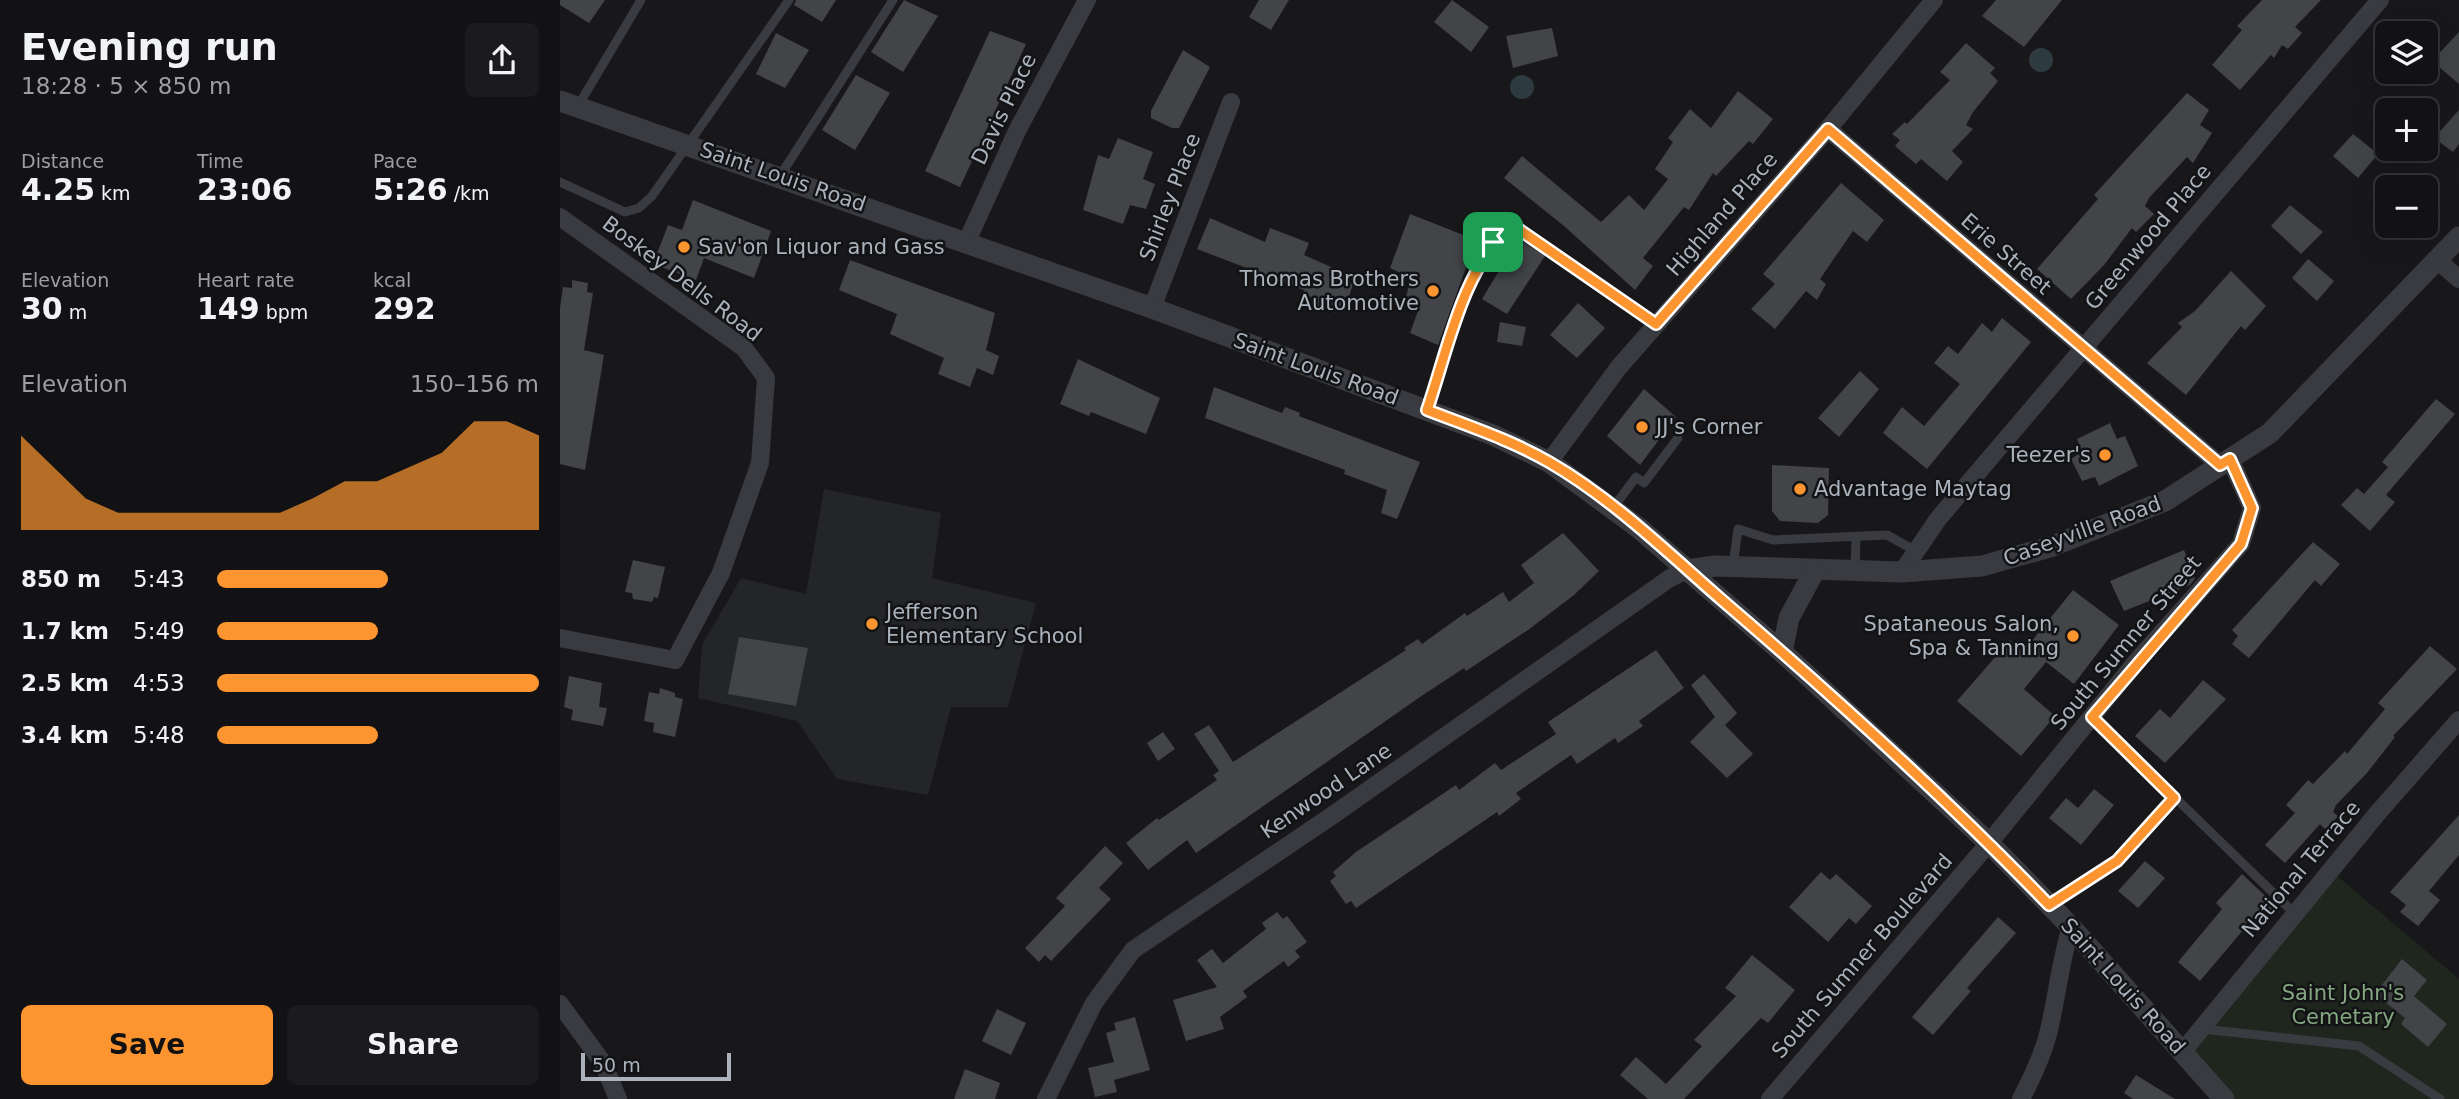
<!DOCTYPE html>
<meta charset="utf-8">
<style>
:root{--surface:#121214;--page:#1b1b1d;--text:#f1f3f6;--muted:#9c9ea0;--line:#313234;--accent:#fc952f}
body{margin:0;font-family:"DejaVu Sans",sans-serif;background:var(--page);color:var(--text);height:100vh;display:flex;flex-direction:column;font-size:26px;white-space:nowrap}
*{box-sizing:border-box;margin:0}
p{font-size:23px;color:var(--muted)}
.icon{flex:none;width:38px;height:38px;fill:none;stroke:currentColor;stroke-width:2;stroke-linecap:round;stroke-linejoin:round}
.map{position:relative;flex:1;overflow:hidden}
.panel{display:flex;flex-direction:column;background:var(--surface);width:560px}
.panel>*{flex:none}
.buttons{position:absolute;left:1815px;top:21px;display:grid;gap:14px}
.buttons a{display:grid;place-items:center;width:63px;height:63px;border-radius:10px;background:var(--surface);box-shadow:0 7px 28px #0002,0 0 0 2px var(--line);font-size:35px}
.scale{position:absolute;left:21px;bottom:18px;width:150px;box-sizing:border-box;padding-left:7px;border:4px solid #aab2bb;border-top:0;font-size:19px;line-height:24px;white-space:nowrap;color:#aab2bb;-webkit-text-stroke:5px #131316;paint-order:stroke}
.pin{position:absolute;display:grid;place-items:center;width:60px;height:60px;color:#fff;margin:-30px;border-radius:14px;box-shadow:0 4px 10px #0006}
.round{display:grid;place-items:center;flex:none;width:74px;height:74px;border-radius:10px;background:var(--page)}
.head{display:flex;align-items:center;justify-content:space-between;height:119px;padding:0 21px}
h1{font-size:38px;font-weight:800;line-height:52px}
.figures{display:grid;grid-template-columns:repeat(3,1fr);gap:10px;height:119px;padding:7px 21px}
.figures div{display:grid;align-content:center}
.figures b{font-size:30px;font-weight:800}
.figures small{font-size:19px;font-weight:400}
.figures p{font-size:19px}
.chart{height:196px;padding:14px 21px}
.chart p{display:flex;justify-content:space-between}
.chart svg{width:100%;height:126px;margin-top:7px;fill:var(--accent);opacity:.7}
.cta{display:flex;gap:14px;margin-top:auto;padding:14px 21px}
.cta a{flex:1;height:80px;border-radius:10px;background:var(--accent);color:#111;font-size:28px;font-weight:800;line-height:80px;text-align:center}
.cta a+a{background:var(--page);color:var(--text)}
ul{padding:0 21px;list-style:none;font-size:23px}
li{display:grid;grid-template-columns:112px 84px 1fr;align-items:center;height:52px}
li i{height:18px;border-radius:9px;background:var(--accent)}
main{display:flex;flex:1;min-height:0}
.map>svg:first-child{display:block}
.built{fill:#242528}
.green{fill:#1e261e}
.water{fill:#2d3a3f}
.building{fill:#424448}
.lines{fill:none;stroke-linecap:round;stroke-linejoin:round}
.service{stroke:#393b40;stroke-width:9}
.minor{stroke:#393b40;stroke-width:18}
.tertiary{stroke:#393b40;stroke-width:21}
.route-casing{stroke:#fff;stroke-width:14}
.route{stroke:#fc952f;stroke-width:9}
.poi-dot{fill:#fc952f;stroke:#131316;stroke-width:2.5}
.labels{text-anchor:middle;stroke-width:5;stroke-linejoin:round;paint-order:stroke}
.street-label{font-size:21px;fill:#aab2bb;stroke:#131316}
.poi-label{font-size:21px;fill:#aab2bb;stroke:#131316;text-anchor:start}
.park-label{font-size:21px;fill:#84a780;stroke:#131316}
</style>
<main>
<section class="panel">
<div class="head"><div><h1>Evening run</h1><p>18:28 · 5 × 850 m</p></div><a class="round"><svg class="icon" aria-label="share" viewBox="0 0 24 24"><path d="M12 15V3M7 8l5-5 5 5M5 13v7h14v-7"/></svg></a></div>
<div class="figures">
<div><p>Distance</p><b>4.25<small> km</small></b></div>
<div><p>Time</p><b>23:06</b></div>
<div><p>Pace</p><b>5:26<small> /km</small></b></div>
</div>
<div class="figures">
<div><p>Elevation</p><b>30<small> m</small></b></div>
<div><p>Heart rate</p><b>149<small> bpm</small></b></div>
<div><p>kcal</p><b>292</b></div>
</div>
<div class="chart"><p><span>Elevation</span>150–156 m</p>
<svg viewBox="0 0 160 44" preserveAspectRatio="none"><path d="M0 44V11L10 22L20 33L30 38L40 38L50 38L60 38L70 38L80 38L90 33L100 27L110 27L120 22L130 17L140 6L150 6L160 11V44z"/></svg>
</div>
<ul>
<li><b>850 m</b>5:43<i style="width:53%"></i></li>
<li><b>1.7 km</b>5:49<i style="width:50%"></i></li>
<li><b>2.5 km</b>4:53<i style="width:100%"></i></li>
<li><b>3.4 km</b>5:48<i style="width:50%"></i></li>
</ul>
<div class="cta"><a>Save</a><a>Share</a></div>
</section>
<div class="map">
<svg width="1899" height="1099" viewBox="0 0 1899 1099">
<rect width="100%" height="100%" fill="#18181b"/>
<path class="built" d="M264,489L381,513L372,578L476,603L448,707H391L368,795L277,779L237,721L138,698L142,645L181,578L246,594Z"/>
<path class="green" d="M1770,870L1899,979V1099H1661L1623,1051Z"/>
<g class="water">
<circle cx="1481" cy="60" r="12"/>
<circle cx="962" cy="87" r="12"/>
</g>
<g class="building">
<path d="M0,0H45L29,23L0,5Z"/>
<path d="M236,0H276L262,22L234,5Z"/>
<path d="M344,0L378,16L343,72L311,52Z"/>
<path d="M699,0H729L711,30L689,17Z"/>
<path d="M892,0L929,27L911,52L874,22Z"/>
<path d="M1436,0H1502L1464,47L1422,16Z"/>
<path d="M1702,0H1761L1735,27L1742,33L1728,49L1722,45L1714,58L1711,55L1680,90L1652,65L1682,30L1677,26Z"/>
<path d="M992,28L998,56L953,68L946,36Z"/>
<path d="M430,31L466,44L400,187L365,171Z"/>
<path d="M1899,32V84L1872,61Z"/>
<path d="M216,33L249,50L225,88L196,74Z"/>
<path d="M1406,43L1435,68L1430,73L1438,81L1413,112L1406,125L1413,129L1392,151L1403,162L1387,181L1361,159L1356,164L1335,146L1340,140L1332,134L1345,122L1347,124L1390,80L1380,72Z"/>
<path d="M623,50L650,67L619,128H612L591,118V111Z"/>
<path d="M296,75L330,93L295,150L262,130Z"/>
<path d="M1178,91L1213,119L1193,144L1189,141L1156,176L1153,173L1129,210L1124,207L1083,258L1093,266L1075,290L1004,226L944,178L962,156L1041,222L1069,195L1084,210L1108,179L1095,169L1113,142L1108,138L1130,109L1151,128Z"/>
<path d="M1627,93L1649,110L1640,125L1652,133L1633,163L1627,157L1589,198L1585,206L1594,214L1576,232L1572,228L1544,265L1511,299L1477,269L1538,199L1534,195Z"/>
<path d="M1899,110V144L1893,152L1874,138Z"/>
<path d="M1793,134L1818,154L1798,178L1773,156Z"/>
<path d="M558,138L593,152L583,179L595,184L586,209L570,205L563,224L523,210L538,155L549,159Z"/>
<path d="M1281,183L1324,220L1307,242L1293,231L1260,279L1266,284L1257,300L1246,291L1215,329L1191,309L1215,284L1203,274Z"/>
<path d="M133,200L211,231L194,278L144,258L136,280L93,264L108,225L122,230Z"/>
<path d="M1730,205L1763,232L1741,254L1711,226Z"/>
<path d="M850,214L916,240L878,345L850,333L858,311L844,304L851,278L830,268Z"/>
<path d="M650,218L705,242L710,228L749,243L744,255L789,275L786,282L793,284L785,310L777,306L774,313L752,304L753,298L743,294L744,290L637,249Z"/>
<path d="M958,239L985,256L947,314L922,299Z"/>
<path d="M1748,259L1774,281L1757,301L1732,278Z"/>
<path d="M290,260L435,313L426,350L439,356L433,375L417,368L410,387L378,374L384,358L330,334L337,314L279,290Z"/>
<path d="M1671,271L1706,306L1685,330L1681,326L1626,395L1587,363L1622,327L1618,323L1635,311Z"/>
<path d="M12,280L28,283L27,292L33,293L24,350L44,355L25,470L0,464V308L3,287L12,288Z"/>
<path d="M1018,303L1045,328L1017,358L990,335Z"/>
<path d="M1442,318L1471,342L1367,469L1323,433L1342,407L1364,426L1400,384L1374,363L1388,346L1398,354L1422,323L1432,332Z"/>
<path d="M940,322L966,327L962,346L937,342Z"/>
<path d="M518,359L600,398L586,434L531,412L529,416L500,404Z"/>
<path d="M1300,371L1319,389L1279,437L1258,418Z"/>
<path d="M654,387L722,413L725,407L740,413L739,416L860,462L837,519L821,513L827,490L784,474L785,470L645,418Z"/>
<path d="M1084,389L1116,417L1080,465L1047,436Z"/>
<path d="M1876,399L1895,414L1826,495L1835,502L1810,531L1781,505L1797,488L1804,494L1828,467L1822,462Z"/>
<path d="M1550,423L1557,439L1565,436L1578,466L1539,486L1535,477L1522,481L1511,459L1522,452L1517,439Z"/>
<path d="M1212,465L1269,468L1268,515L1258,523L1220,521L1212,511Z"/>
<path d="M1003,533L1039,571L1014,595L968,630L906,671L904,668L863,695L636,853L627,840L588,870L566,843L597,818L599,820L657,780L653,775L659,771L634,734L649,725L673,762L846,650L844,648L858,639L862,644L905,613L907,616L943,592L949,602L974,583L961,565Z"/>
<path d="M1753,542L1780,564L1761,586L1755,580L1689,658L1672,644L1678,636L1672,630Z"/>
<path d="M1624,550L1635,579L1630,585L1564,611L1550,581Z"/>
<path d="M73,560L105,567L98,598L94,597L92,602L73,599L72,593L65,592Z"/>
<path d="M1513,590L1559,625L1514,684L1486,662L1464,689L1495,716L1461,756L1397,701L1450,640L1463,652Z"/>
<path d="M179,637L248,648L236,706L168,694Z"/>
<path d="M1870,646L1897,669L1833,736L1835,737L1807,773L1776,805L1773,812L1778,816L1766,830L1760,824L1725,863L1705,845L1735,813L1726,805L1748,780L1753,784L1785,751L1787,754L1825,709L1818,703Z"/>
<path d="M1096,650L1124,688L1079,721L1083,726L1058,743L1055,738L1017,764L1011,755L956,793L961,799L939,816L937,812L796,908L791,901L786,904L770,881L776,876L773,872L796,852L896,785L899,790L935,763L941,770L996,734L988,722Z"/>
<path d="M1144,674L1177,713L1165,725L1193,754L1167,778L1130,742L1155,717L1131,685Z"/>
<path d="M9,676L42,683L39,707L47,708L43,726L11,720L13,710L4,707Z"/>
<path d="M1643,680L1666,699L1605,763L1575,736L1600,709L1610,718Z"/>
<path d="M100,688L115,693V697L123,699L115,737L93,732L94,723L84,721L89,692L99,694Z"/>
<path d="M603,732L615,749L598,761L587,743Z"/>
<path d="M1534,789L1554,805L1521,845L1489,818L1506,798L1518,808Z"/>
<path d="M1899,815V855L1869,891L1880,900L1858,926L1840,912L1846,905L1830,892Z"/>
<path d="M545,846L563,863L539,888L551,899L491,961L485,955L479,962L465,948L505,906L496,898Z"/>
<path d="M1585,861L1605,878L1578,908L1558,891Z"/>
<path d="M1261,872L1270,880L1276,874L1312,906L1296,924L1289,918L1268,942L1229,907Z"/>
<path d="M1682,874L1716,906L1691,934L1684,929L1640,981L1618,962L1662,909L1656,903Z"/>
<path d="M717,912L723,919L727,916L747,942L735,951L740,957L728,967L724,961L683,991L687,997L660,1017L664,1029L626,1041L613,1000L657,987L637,960L652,949L663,963L706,929L702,923Z"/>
<path d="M1438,917L1456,933L1407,988L1411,991L1373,1035L1352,1017Z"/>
<path d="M1192,955L1235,990L1208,1023L1201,1018L1124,1099H1088L1060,1075L1076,1057L1106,1084L1142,1046L1134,1040L1176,996L1165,988Z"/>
<path d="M1842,959L1867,980L1854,996L1887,1024L1868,1047L1841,1024L1845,1018L1815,994Z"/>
<path d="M437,1009L466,1023L451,1055L422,1041Z"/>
<path d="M575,1017L590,1070L554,1080L557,1092L535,1097L528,1068L554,1062L546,1033L556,1030L554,1023Z"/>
<path d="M405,1069L440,1083L435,1099H394Z"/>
<path d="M1576,1075L1615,1099H1573L1564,1093Z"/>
</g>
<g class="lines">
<g class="service">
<path d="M18,106L81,0"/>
<path d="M220,176L333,0"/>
<path d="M0,182L65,212L79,208L92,196L229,0"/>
<path d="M867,410C889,346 901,274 951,224L1096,324"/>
<path d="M1053,508L1076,477L1084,483L1118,438"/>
<path d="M1173,566L1178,529L1213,540L1327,535L1356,551"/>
<path d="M1295,571L1296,537"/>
<path d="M1532,717L1734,913"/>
<path d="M1489,905L1557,861L1614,798"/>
<path d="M1642,1029L1799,1046L1880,1099"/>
</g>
<g class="minor">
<path d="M1268,129L1660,465"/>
<path d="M0,217L184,348L206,378L200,463L161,573L115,660L0,638"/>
<path d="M407,241L458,129L527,0"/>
<path d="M1877,260L1899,279"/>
<path d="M592,308L671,102"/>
<path d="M989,462L1059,367L1268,129L1374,0"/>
<path d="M1342,572L1378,519L1820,0"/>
<path d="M0,1004L43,1063L58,1099"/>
<path d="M1623,1051L1816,815L1899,720"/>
<path d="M486,1099L534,1003L573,950L773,815L1110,578L1127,570"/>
<path d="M1210,1099L1429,843L1577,661L1681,544L1692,508L1670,459"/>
<path d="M1461,1099C1472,1078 1482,1057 1488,1034C1497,998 1500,962 1511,927"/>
</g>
<g class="tertiary">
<path d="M0,101L592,308L933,435L989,462L1080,529L1222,652L1429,843L1511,927L1664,1099"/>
<path d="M1127,570L1155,566L1342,572L1422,566L1490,547L1605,501L1710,433L1899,237"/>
<path d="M1222,652L1229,618L1255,570"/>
</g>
</g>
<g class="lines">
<g class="route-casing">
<path id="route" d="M1268,129L1660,465L1670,459L1692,508L1681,544L1532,717L1614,798L1557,861L1489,905C1386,798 1276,698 1163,601C1108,553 1053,499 989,462C951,440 908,426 867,410C889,346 901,274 951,224L1096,324Z"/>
</g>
<use href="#route" class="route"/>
</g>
<g class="poi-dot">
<circle cx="124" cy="247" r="7"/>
<circle cx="873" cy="291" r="7"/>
<circle cx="1082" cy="427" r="7"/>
<circle cx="1545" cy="455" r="7"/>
<circle cx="1240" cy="489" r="7"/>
<circle cx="312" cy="624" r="7"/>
<circle cx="1513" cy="636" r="7"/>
</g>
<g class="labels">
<g class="street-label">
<text transform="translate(444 109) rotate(-64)" y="7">Davis Place</text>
<text transform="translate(223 177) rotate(19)" y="7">Saint Louis Road</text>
<text transform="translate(610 197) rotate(-69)" y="7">Shirley Place</text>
<text transform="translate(1162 214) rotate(-49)" y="7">Highland Place</text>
<text transform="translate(1588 237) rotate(-50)" y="7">Greenwood Place</text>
<text transform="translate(1446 254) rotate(41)" y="7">Erie Street</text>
<text transform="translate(122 279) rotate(37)" y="7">Boskey Dells Road</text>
<text transform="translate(756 369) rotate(20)" y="7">Saint Louis Road</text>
<text transform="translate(1522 531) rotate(-20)" y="7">Caseyville Road</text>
<text transform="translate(1566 643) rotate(-50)" y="7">South Sumner Street</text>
<text transform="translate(766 791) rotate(-34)" y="7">Kenwood Lane</text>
<text transform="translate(1741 869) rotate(-50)" y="7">National Terrace</text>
<text transform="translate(1302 956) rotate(-49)" y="7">South Sumner Boulevard</text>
<text transform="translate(1563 986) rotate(48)" y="7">Saint Louis Road</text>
</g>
<g class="poi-label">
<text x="138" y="254">Sav'on Liquor and Gass</text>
<text x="859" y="286" text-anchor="end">Thomas Brothers<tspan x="859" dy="24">Automotive</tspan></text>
<text x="1096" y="434">JJ's Corner</text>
<text x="1531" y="462" text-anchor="end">Teezer's</text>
<text x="1254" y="496">Advantage Maytag</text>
<text x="326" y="619">Jefferson<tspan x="326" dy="24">Elementary School</tspan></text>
<text x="1499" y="631" text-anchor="end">Spataneous Salon,<tspan x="1499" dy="24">Spa &amp; Tanning</tspan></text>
</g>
<g class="park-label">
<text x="1783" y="1000">Saint John's<tspan x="1783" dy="24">Cemetary</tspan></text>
</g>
</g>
</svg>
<div class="buttons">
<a><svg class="icon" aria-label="layers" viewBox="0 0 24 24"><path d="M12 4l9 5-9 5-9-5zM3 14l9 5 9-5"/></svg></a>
<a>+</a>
<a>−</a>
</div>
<div class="scale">50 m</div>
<div class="pin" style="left:933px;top:242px;background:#1e9e55"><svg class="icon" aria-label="arrive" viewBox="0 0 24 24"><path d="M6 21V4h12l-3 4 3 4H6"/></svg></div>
</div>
</main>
